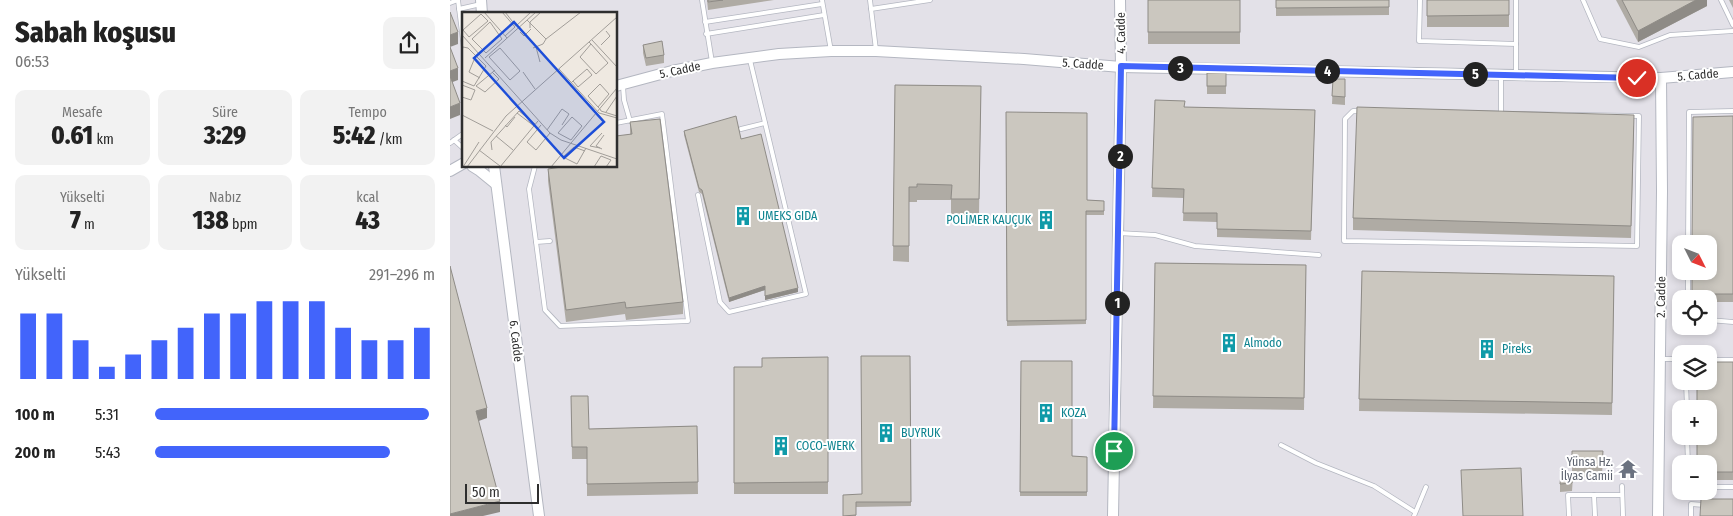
<!DOCTYPE html>
<html lang="tr">
<meta charset="utf-8">
<style>
:root{--surface:#fff;--page:#f2f2f2;--text:#222;--muted:#767676;--accent:#4264fb}
body{margin:0;font-family:"Fira Sans Condensed",sans-serif;background:var(--page);color:var(--text);height:100vh;display:flex;flex-direction:column;font-size:19px;white-space:nowrap}
*{box-sizing:border-box;margin:0}
p{font-size:16px;color:var(--muted)}
.icon{flex:none;width:28px;height:28px;fill:none;stroke:currentColor;stroke-width:2;stroke-linecap:round;stroke-linejoin:round}
.map{position:relative;flex:1;overflow:hidden}
.drawer{display:flex;flex-direction:column;background:var(--surface);width:450px}
.drawer>*{flex:none}
.needle{width:32px;rotate:132deg}
.fabs{position:absolute;left:1222px;top:235px;display:grid;gap:10px}
.fabs a{display:grid;place-items:center;width:45px;height:45px;border-radius:10px;background:var(--surface);box-shadow:0 2px 8px #0003;font-size:25px}
.scale{position:absolute;left:15px;bottom:12px;width:74px;box-sizing:border-box;padding-left:5px;border:2px solid #2e2e2e;border-top:0;font-size:14px;line-height:18px;white-space:nowrap;color:#2e2e2e;-webkit-text-stroke:4px #fff;paint-order:stroke}
.pin{position:absolute;display:grid;place-items:center;width:42px;height:42px;color:#fff;margin:-21px;border:2px solid #fff;border-radius:50%;box-shadow:0 1px 5px #0007}
.km{position:absolute;width:25px;height:25px;margin:-12px;border-radius:50%;background:#222;color:#fff;font-size:14px;line-height:25px;text-align:center}
.round{display:grid;place-items:center;flex:none;width:52px;height:52px;border-radius:10px;background:var(--page)}
.summary{display:flex;align-items:center;justify-content:space-between;height:85px;padding:0 15px}
h1{font-size:28px;font-weight:800;line-height:38px}
.metrics{display:grid;grid-template-columns:repeat(3,1fr);gap:8px;height:85px;padding:5px 15px}
.metrics div{display:grid;align-content:center;border-radius:10px;background:var(--page);text-align:center}
.metrics b{font-size:25px;font-weight:800}
.metrics small{font-size:14px;font-weight:400}
.metrics p{font-size:14px}
.chart{height:140px;padding:10px 15px}
.chart p{display:flex;justify-content:space-between}
.chart svg{width:100%;height:90px;margin-top:5px;stroke:var(--accent);stroke-width:6}
ul{padding:0 15px;list-style:none;font-size:16px}
li{display:grid;grid-template-columns:80px 60px 1fr;align-items:center;height:38px}
li i{height:12px;border-radius:6px;background:var(--accent)}
main{display:flex;flex:1;min-height:0}
.map>svg:first-child{display:block}
.industrial{fill:#e3e1e8;fill-rule:evenodd}
.lines{fill:none;stroke-linecap:round;stroke-linejoin:round}
.service-casing{stroke:#b4b7c1;stroke-width:5.5}
.tertiary-casing{stroke:#b4b7c1;stroke-width:12}
.service{stroke:#fff;stroke-width:4}
.tertiary{stroke:#fff;stroke-width:10}
.wall{fill:#afaba4}
.shaded-wall{fill:#8e8b86}
.building{fill:#cbc7bf;stroke:#8e8b86}
.route-casing{stroke:#fff;stroke-width:10}
.route{stroke:#4264fb;stroke-width:6}
.labels{text-anchor:middle;stroke-width:4;stroke-linejoin:round;paint-order:stroke}
.street-label{font-size:12px;fill:#2e2e2e;stroke:#fff}
.culture-label{font-size:12px;fill:#0d838f;stroke:#fff;text-anchor:start}
.worship-label{font-size:12px;fill:#5b616d;stroke:#fff;text-anchor:end}
.inset-road{fill:none;stroke:#a29e99;stroke-width:1}
.view{fill:#1d4ed8;fill-opacity:0.15;stroke:#1d4ed8;stroke-width:2.5}
.inset-edge{fill:none;stroke:#2e2e2e;stroke-width:2.5}
</style>
<main>
<section class="drawer">
<div class="summary"><div><h1>Sabah koşusu</h1><p>06:53</p></div><a class="round"><svg class="icon" aria-label="share" viewBox="0 0 24 24"><path d="M12 15V3M7 8l5-5 5 5M5 13v7h14v-7"/></svg></a></div>
<div class="metrics">
<div><p>Mesafe</p><b>0.61<small> km</small></b></div>
<div><p>Süre</p><b>3:29</b></div>
<div><p>Tempo</p><b>5:42<small> /km</small></b></div>
</div>
<div class="metrics">
<div><p>Yükselti</p><b>7<small> m</small></b></div>
<div><p>Nabız</p><b>138<small> bpm</small></b></div>
<div><p>kcal</p><b>43</b></div>
</div>
<div class="chart"><p><span>Yükselti</span>291–296 m</p>
<svg viewBox="0 0 160 44" preserveAspectRatio="none"><path d="M5 44V12M15 44V12M25 44V25M35 44V38M45 44V32M55 44V25M65 44V19M75 44V12M85 44V12M95 44V6M105 44V6M115 44V6M125 44V19M135 44V25M145 44V25M155 44V19"/></svg>
</div>
<ul>
<li><b>100 m</b>5:31<i style="width:98%"></i></li>
<li><b>200 m</b>5:43<i style="width:84%"></i></li>
</ul>
</section>
<div class="map">
<svg width="1283" height="516" viewBox="0 0 1283 516">
<rect width="100%" height="100%" fill="#efe9e1"/>
<path class="industrial" d="M0,0H1283V516H0ZM14,14H166V166H14ZM1231,244H1259V271H1231ZM1231,299H1259V326H1231ZM1231,354H1259V381H1231ZM1231,409H1259V436H1231ZM1231,464H1259V491H1231Z"/>
<g class="lines">
<g class="service-casing">
<g id="service">
<path d="M252,0L262,62"/>
<path d="M372,0L381,51"/>
<path d="M420,0L426,50"/>
<path d="M970,0L969,41L1066,44"/>
<path d="M1133,0L1150,39L1189,47L1220,35L1283,31"/>
<path d="M1271,0L1283,25"/>
<path d="M0,3L8,0L14,49"/>
<path d="M9,9L31,4"/>
<path d="M421,9L480,0"/>
<path d="M255,22L372,4"/>
<path d="M256,34L374,15"/>
<path d="M1066,75V0"/>
<path d="M173,86L174,100L180,121"/>
<path d="M903,111L1189,116L1187,246L894,241L895,119Z"/>
<path d="M1051,114V77"/>
<path d="M291,129L315,123"/>
<path d="M4,140L14,149"/>
<path d="M0,143L14,133"/>
<path d="M85,166L79,189L95,310L110,326L238,321L212,114L166,123"/>
<path d="M248,195L270,302L279,312L356,294L300,60"/>
<path d="M668,233L705,235L745,246L869,255"/>
<path d="M86,242L100,241"/>
<path d="M1238,244L1239,112L1283,111"/>
<path d="M1238,299V271"/>
<path d="M1259,320L1283,322"/>
<path d="M1211,359H1231"/>
<path d="M1259,360H1283"/>
<path d="M1236,381L1237,409"/>
<path d="M1237,436L1238,464"/>
<path d="M831,445L866,463L924,486L965,512"/>
<path d="M1172,486L1173,516"/>
<path d="M1259,487H1283"/>
<path d="M1144,495L1145,516"/>
<path d="M964,516L976,487"/>
<path d="M1119,516L1118,495H1172"/>
<path d="M1241,516V504L1254,505"/>
</g>
</g>
<g class="tertiary-casing">
<g id="tertiary">
<path d="M31,0L32,14"/>
<path d="M166,86L222,71L262,63L329,54L381,51H426L574,59L671,67L1211,78L1283,72"/>
<path d="M22,166L30,171L46,184"/>
<path d="M44,166L89,516"/>
<path d="M0,171L14,163"/>
<path d="M663,516L671,67L670,0"/>
<path d="M1208,516L1212,191L1211,78"/>
</g>
</g>
<use href="#service" class="service"/>
<use href="#tertiary" class="tertiary"/>
</g>
<g class="wall">
<path d="M257,0H324L258,10Z"/>
<rect x="698" y="0" width="92" height="44"/>
<path d="M826,0H939V15L826,16Z"/>
<rect x="977" y="0" width="82" height="27"/>
<path d="M1166,0H1257V6L1188,42Z"/>
<path d="M1279,0H1283V8Z"/>
<path d="M193,45L214,55V63L196,66L193,53Z"/>
<rect x="757" y="73" width="19" height="21"/>
<path d="M883,79H895V105L882,104Z"/>
<path d="M445,85L531,86L529,215L501,214V200H467V202H459V262L443,261Z"/>
<path d="M705,100L735,107L865,110L861,240L767,237V222L733,221L734,198L702,197Z"/>
<path d="M556,112L637,200L654,201V215H636V324L557,326Z"/>
<path d="M1283,116V302H1259V299H1242V271Z"/>
<path d="M180,122L233,302V314L176,320L175,314L116,322L98,181V169L166,166L180,134Z"/>
<path d="M1184,126L1181,238L903,230V218Z"/>
<path d="M234,131L291,139L348,292L315,300V290L279,302L252,194L249,192L234,135Z"/>
<path d="M705,263L856,265L854,410L703,408Z"/>
<path d="M912,271L1164,276L1162,415L909,411Z"/>
<path d="M460,356L461,506L406,507V516H393L412,494Z"/>
<path d="M378,357V494H284V367H312Z"/>
<path d="M571,361L622,456L637,457V496H570Z"/>
<path d="M1283,362V480H1259V464Z"/>
<path d="M121,396L139,429L247,426L248,494L137,496V459H122Z"/>
<path d="M1122,451H1153L1152,478L1123,477L1122,491L1110,492V484L1122,475Z"/>
</g>
<g class="shaded-wall">
<path d="M1246,0H1257V6L1188,42V31Z"/>
<path d="M8,32V44L0,47V35Z"/>
<path d="M8,68V80L0,83V71Z"/>
<path d="M10,103V115L0,119V107Z"/>
<path d="M315,286V290L279,302V298Z"/>
<path d="M348,288V292L315,300V296Z"/>
<path d="M37,408V418L26,422V411Z"/>
<path d="M50,501V512L33,516H0V514Z"/>
</g>
<g class="building">
<path d="M258,0H273L258,2Z"/>
<rect x="698" y="0" width="92" height="32"/>
<path d="M826,0H939V7L826,8Z"/>
<path d="M977,0H1059V15L977,16Z"/>
<path d="M1172,0H1246L1188,31Z"/>
<path d="M0,12L8,32L0,35Z"/>
<path d="M212,41L214,55L196,58L193,45Z"/>
<path d="M0,47L8,68L0,71Z"/>
<rect x="757" y="73" width="19" height="13"/>
<path d="M0,76L10,103L0,107Z"/>
<path d="M883,79H895V97L882,96Z"/>
<path d="M445,85L531,86L529,199H501L502,185L467,184V187H459V246H443Z"/>
<path d="M705,100L735,101L734,107L865,110L861,231L767,229V213H733L734,189L702,188Z"/>
<path d="M907,107L1184,115L1181,226L903,218Z"/>
<path d="M556,112L637,113V200L654,201V211H636V320L557,321Z"/>
<path d="M286,116L291,139L311,134L348,288L315,296V286L279,298L252,190L249,188L234,131Z"/>
<path d="M1283,116V294H1242V271H1259V244H1242L1243,117Z"/>
<path d="M210,119L233,302L176,308L175,302L116,310L98,169L118,166H166V136L182,134L180,122Z"/>
<path d="M705,263L856,265L854,398L703,396Z"/>
<path d="M0,266L37,408L26,411L50,501L0,514Z"/>
<path d="M912,271L1164,276L1162,403L909,399Z"/>
<path d="M411,356H460L461,502H406V515L393,516V495L412,494Z"/>
<path d="M378,357V482L284,483V367H312V358Z"/>
<path d="M571,361H622V456L637,457V492H570Z"/>
<path d="M1259,362H1283V472H1259V464H1247V436H1259V409H1247V381H1259Z"/>
<path d="M121,396H138L139,429L247,426L248,482L137,484V447H122Z"/>
<path d="M1122,451H1153L1152,466L1122,465Z"/>
<path d="M1071,468L1073,516H1013L1011,470Z"/>
<path d="M1111,474L1123,475L1122,483L1110,484Z"/>
<path d="M1251,499H1283V516H1250Z"/>
</g>
<g class="lines">
<g class="route-casing">
<path id="route" d="M664,451L671,66L1187,78"/>
</g>
<use href="#route" class="route"/>
</g>
<defs>
<g id="building-bare" transform="scale(1.5)"><path d="M-4-6H4V6H1V3H-1V6H-4ZM-2.5-4.3h1.7v1.8h-1.7ZM.8-4.3h1.7v1.8H.8ZM-2.5-1h1.7V.8h-1.7ZM.8-1h1.7V.8H.8Z" fill="#0f9aa8" stroke="#fff" stroke-width="2.5" paint-order="stroke"/></g>
<g id="temple-bare" transform="scale(1.5)"><path d="M0-6L5-2H3V0L6.5 2.5H4V6H1.5V3h-3V6H-4V2.5H-6.5L-3 0V-2H-5Z" fill="#6b7280" stroke="#fff" stroke-width="2.5" paint-order="stroke"/></g>
</defs>
<g fill-rule="evenodd">
<use href="#building-bare" x="293" y="216"/>
<use href="#building-bare" x="596" y="220"/>
<use href="#building-bare" x="779" y="343"/>
<use href="#building-bare" x="1037" y="349"/>
<use href="#building-bare" x="596" y="413"/>
<use href="#building-bare" x="436" y="433"/>
<use href="#building-bare" x="331" y="446"/>
<use href="#temple-bare" x="1178" y="469"/>
</g>
<g class="labels">
<g class="street-label">
<text transform="translate(671 33) rotate(-91)" y="4">4. Cadde</text>
<text transform="translate(633 64) rotate(4)" y="4">5. Cadde</text>
<text transform="translate(230 70) rotate(-12)" y="4">5. Cadde</text>
<text transform="translate(1248 75) rotate(-5)" y="4">5. Cadde</text>
<text transform="translate(1211 297) rotate(-89)" y="4">2. Cadde</text>
<text transform="translate(66 341) rotate(83)" y="4">6. Cadde</text>
</g>
<g class="culture-label">
<text x="308" y="220">UMEKS GIDA</text>
<text x="581" y="224" text-anchor="end">POLİMER KAUÇUK</text>
<text x="794" y="347">Almodo</text>
<text x="1052" y="353">Pireks</text>
<text x="611" y="417">KOZA</text>
<text x="451" y="437">BUYRUK</text>
<text x="346" y="450">COCO-WERK</text>
</g>
<g class="worship-label">
<text x="1163" y="466">Yünsa Hz.<tspan x="1163" dy="14">İlyas Camii</tspan></text>
</g>
</g>
<g transform="translate(12 12)">
<rect width="155" height="155" fill="#efe9e1"/>
<path class="inset-road" d="M22,0L45,26M40,0L53,15L43,24M43,0L54,14L69,0M19,2L26,9L7,25L1,18ZM65,8L84,27L119,0M28,10L40,27L24,41L10,27ZM68,16V10L79,0M58,20L62,24L69,17M0,23L88,121L99,128L155,147M130,28L155,55M127,30L129,32L146,51L134,62L118,45L129,32M139,33L148,24L144,19M74,35L78,50M38,36L58,59L48,68L27,45ZM71,36L81,32L84,27M0,39L1,35L6,36L24,54L12,74L0,69M14,43L7,60L18,66M23,46L74,0M97,57L137,101L155,106M30,60L37,67L23,80L14,74L32,59L33,58M61,60L73,77M109,71L111,69L116,75L130,63L125,57L111,69M0,73L13,78L9,88L0,85M136,95L147,82L138,72L126,84L136,95L138,97L139,99L155,104M144,100L155,84M55,101L72,114M0,103L31,119M110,105L120,114L109,128L96,121ZM43,113L45,115L53,105M79,113L65,130L74,138L88,121M85,118L100,97L107,102L100,113M34,124L51,138M138,136L128,134L140,121M140,137L134,134L142,123M17,138L38,154M30,138L29,130L57,99L73,112M123,139L112,135L101,145L115,152L124,136M1,155L17,130M5,155L44,104L155,5M38,155L76,109M89,155L155,76M132,155L139,144L149,148L144,155"/>
<path class="view" d="M52,10L142,110L102,146L12,46Z"/>
<rect width="155" height="155" class="inset-edge"/>
</g>
</svg>
<div class="fabs">
<a><svg class="needle" viewBox="-14 -14 28 28"><path d="M0-13l5 13h-10z" fill="#e53935"/><path d="M0 13l5-13h-10z" fill="#767676"/></svg></a>
<a><svg class="icon" aria-label="locate" viewBox="0 0 24 24"><circle cx="12" cy="12" r="6"/><path d="M12 2v4M12 18v4M2 12h4M18 12h4"/></svg></a>
<a><svg class="icon" aria-label="layers" viewBox="0 0 24 24"><path d="M12 4l9 5-9 5-9-5zM3 14l9 5 9-5"/></svg></a>
<a>+</a>
<a>−</a>
</div>
<div class="scale">50 m</div>
<div class="pin" style="left:664px;top:451px;background:#1e9e55"><svg class="icon" aria-label="arrive" viewBox="0 0 24 24"><path d="M6 21V4h12l-3 4 3 4H6"/></svg></div>
<div class="pin" style="left:1187px;top:78px;background:#d93025"><svg class="icon" aria-label="check" viewBox="0 0 24 24"><path d="M5 12l5 5 9-10"/></svg></div>
<b class="km" style="left:667px;top:303px">1</b>
<b class="km" style="left:670px;top:156px">2</b>
<b class="km" style="left:730px;top:68px">3</b>
<b class="km" style="left:877px;top:71px">4</b>
<b class="km" style="left:1025px;top:74px">5</b>
</div>
</main>
